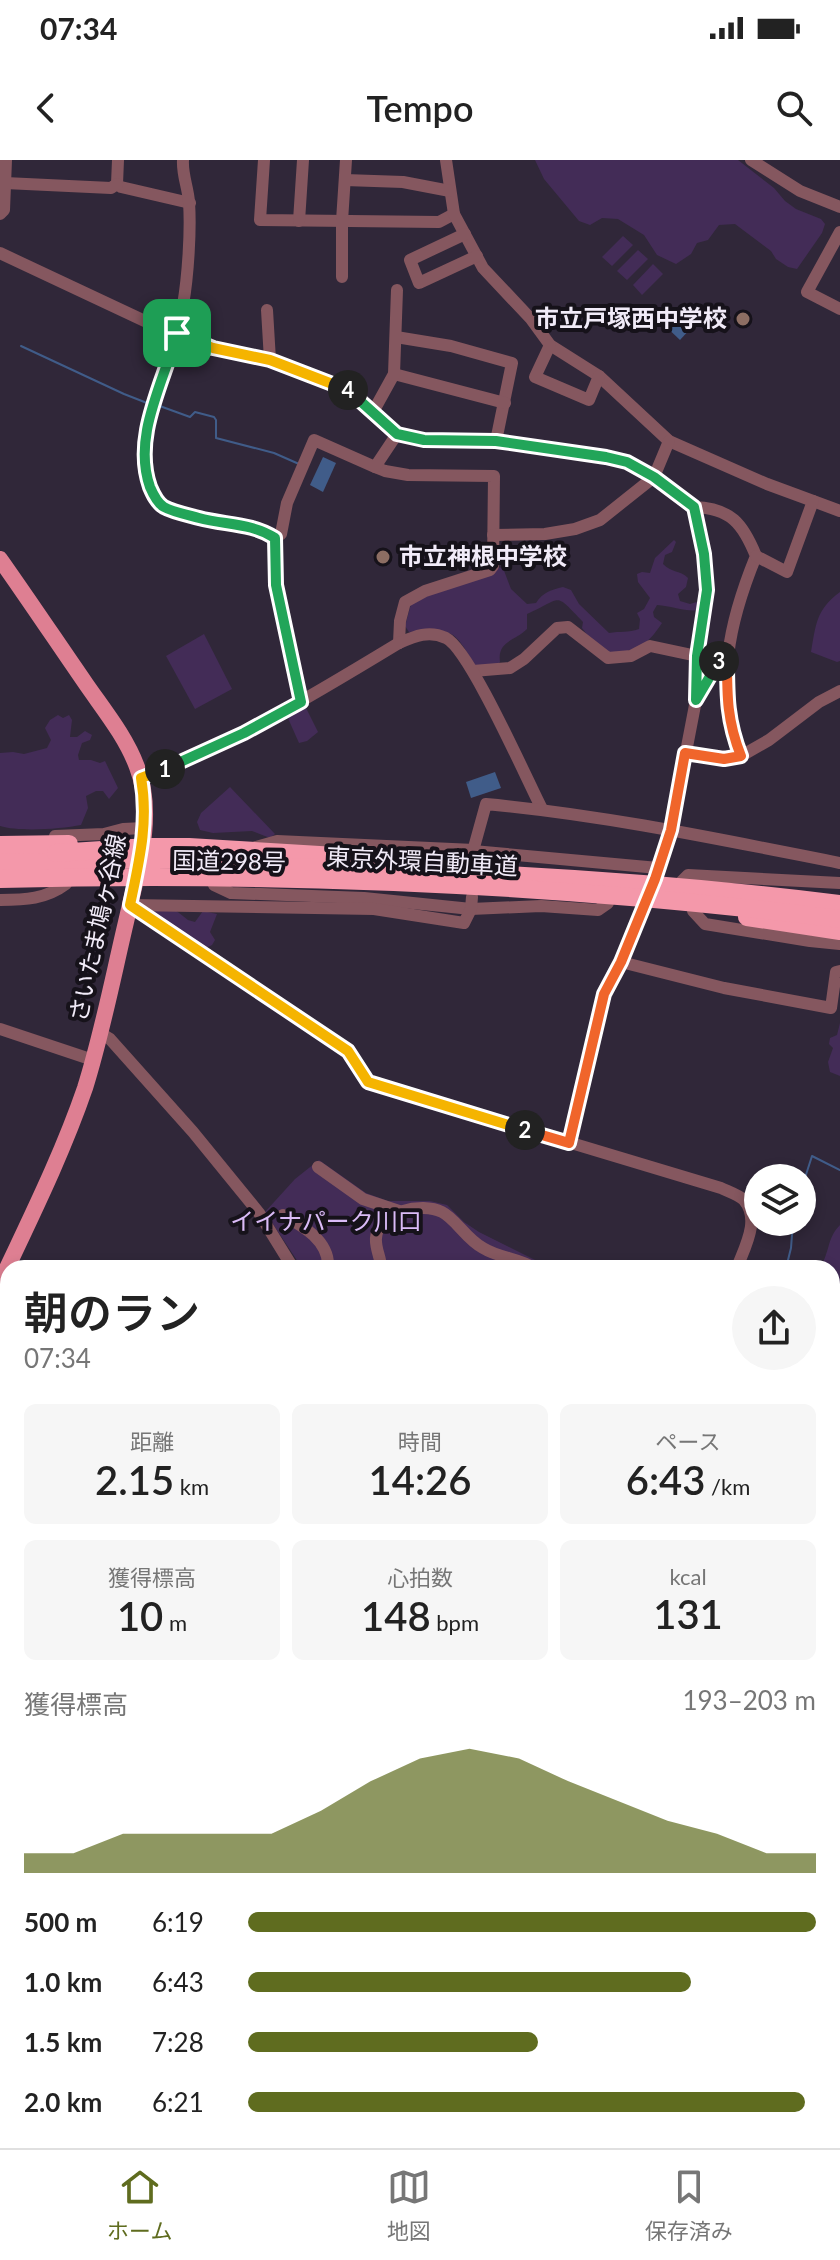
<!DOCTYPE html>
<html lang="ja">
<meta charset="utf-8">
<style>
:root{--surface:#fff;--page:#f6f6f6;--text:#222;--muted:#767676;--line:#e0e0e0;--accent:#5f6c1f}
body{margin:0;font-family:Lato,"Noto Sans JP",sans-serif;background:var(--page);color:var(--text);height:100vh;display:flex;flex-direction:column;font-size:30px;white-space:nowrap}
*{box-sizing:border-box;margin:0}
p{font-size:26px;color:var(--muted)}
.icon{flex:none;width:44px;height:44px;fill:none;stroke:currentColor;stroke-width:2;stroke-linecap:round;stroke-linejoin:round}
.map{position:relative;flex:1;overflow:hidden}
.side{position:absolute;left:0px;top:1100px;width:840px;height:888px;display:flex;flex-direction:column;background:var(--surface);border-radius:24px 24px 0 0;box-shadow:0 4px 12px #0003}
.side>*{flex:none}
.buttons{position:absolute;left:744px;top:1004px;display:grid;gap:16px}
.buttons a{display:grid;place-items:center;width:72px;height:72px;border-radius:50%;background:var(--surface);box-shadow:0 4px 12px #0003;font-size:40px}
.pin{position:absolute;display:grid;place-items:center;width:68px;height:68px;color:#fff;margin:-34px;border-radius:16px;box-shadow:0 4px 12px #0006}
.km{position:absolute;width:40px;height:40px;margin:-20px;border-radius:50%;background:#222;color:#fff;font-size:22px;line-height:40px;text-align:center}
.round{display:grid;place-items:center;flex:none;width:84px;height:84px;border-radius:42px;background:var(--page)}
.overview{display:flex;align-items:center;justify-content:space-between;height:136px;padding:0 24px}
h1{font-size:44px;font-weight:600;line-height:60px}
.metrics{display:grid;grid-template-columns:repeat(3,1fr);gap:12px;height:136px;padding:8px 24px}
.metrics div{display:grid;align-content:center;border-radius:12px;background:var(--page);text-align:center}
.metrics b{font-size:40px;font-weight:600}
.metrics small{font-size:22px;font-weight:400}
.metrics p{font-size:22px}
.chart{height:224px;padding:16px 24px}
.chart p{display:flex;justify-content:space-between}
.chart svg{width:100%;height:144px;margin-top:8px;fill:var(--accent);opacity:.7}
ul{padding:0 24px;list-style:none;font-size:26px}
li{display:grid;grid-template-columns:128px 96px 1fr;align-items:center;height:60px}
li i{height:20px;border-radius:10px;background:var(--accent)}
.status{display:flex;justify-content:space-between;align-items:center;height:56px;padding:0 40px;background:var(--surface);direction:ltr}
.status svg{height:22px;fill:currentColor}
header{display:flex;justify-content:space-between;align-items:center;height:104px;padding:0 24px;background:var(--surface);font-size:36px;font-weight:600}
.tabs{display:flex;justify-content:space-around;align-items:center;height:112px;border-top:2px solid var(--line);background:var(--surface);font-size:22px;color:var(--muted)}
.tabs a{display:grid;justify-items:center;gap:4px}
.tabs .current{color:var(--accent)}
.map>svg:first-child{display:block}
.green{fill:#432c57}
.water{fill:#405c89}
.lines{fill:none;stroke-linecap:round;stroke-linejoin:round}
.stream{stroke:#405c89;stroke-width:2}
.minor{stroke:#85575f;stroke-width:12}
.major{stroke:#de7f92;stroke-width:16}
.highway{stroke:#f498aa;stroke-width:18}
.highway-bridge{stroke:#f498aa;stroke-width:18}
.split-1-casing{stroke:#fff;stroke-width:16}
.split-2-casing{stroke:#fff;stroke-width:16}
.split-3-casing{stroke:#fff;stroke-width:16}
.split-4-casing{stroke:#fff;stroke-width:16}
.split-5-casing{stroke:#fff;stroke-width:16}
.split-1{stroke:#22a559;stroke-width:10}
.split-2{stroke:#f5b400;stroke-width:10}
.split-3{stroke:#f0652b;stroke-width:10}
.split-4{stroke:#22a559;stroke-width:10}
.split-5{stroke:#f5b400;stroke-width:10}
.education-dot{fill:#8d6e63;stroke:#16121a;stroke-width:3}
.labels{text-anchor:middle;stroke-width:8;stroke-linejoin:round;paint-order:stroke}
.poi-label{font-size:24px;font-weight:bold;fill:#f1ebf8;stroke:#16121a;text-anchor:end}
.street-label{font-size:24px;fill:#f1ebf8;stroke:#16121a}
.park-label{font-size:24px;fill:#dabbf7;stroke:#16121a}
</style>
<div class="status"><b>07:34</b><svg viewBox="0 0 49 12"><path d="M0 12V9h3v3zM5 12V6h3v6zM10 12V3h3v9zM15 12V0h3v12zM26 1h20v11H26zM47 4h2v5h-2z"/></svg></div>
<header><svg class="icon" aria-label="back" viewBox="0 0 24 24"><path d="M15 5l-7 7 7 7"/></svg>Tempo<svg class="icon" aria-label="search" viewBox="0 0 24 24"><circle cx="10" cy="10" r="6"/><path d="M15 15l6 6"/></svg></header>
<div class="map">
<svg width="840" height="1988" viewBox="0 0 840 1988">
<rect width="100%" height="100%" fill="#302739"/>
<g class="green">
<path d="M535,0H738L774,28L785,41L796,49L821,59L825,64L822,73L797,109L788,107L776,99L771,91L735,64L719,65L708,80L697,83L691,94L676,104L657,95L644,75L618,59L602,58L590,65L579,61L544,19Z"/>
<path d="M623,76L633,85L612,106L602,97Z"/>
<path d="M638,90L648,99L627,120L617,111Z"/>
<path d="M653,104L663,114L642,135L633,125Z"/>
<path d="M674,380L676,382L672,392L665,395L663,404C671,413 681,410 688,418L686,427L678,434L680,441L690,444L700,441V450C685,452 672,446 657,445L653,452L654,457L662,463C645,488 640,488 611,495L594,484L582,468L583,462C553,431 564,438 527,454V469C515,481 497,481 500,502L496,506L474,505C454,467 450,469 409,472L405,466L411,444L429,433L496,407L503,408L511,429L527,444L536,443C543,432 551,430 563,427L571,430L579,444L609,473C620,471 628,473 639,469L640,459L637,453L644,449L650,438L638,422L637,414L642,412L650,413L655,398Z"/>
<path d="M840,432V501L837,502L811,492C816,464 816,450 840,432Z"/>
<path d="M204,474L232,529L195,549L166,496Z"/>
<path d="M304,544L318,572L307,581L299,583L287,556Z"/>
<path d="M58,555L63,558L69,555L72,560L70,577H77L85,571L92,575L90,580L82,583L78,595L79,600H91L100,603L105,601L118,628L109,639L103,631H96L86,636L88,648L81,665C61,669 19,672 0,666V593L13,592L24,594L47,588L51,580L45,568L50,560Z"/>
<path d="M230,627L275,674L270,678L252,671L213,673L200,670L197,662L201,653Z"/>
<path d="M174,749L188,760L195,762L203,751L217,754L210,772L215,780L212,785L204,789L149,751Z"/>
<path d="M840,863V916L830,912L828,902L833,888L829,884L830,878L837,875Z"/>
<path d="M319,1000L366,1033L388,1041H430L447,1045L464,1062L479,1072L551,1108H302L265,1052L295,1019Z"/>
<path d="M840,1065V1137L832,1134V1108H819C830,1095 826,1079 840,1065Z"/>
<path d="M8,1129V1200L0,1195V1146Z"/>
<path d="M840,1455V1502L832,1518V1472Z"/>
<path d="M832,1752L840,1754V1869L832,1864Z"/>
</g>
<g class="water">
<path d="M669,147L691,168L680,180L658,159Z"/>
<path d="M323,297L336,303L323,332L310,325Z"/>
<path d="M495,612L501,628L471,638L466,622Z"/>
</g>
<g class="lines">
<g class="stream">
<path d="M21,186L124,234L147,243"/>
<path d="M157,245L190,257L195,252L214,257L216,260V278L274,293L299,304"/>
<path d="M802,1027L812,996L840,1010"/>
<path d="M786,1108L791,1088L793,1062"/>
</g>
<g class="minor">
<path d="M118,0L117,24L121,27L190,43"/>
<path d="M183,0C182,15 188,27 189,42C191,71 188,116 183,145C175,187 157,226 148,268C147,276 144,284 143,292C142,308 148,332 160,343C165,349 174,350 182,353C212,362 249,361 275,378L276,425L301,542"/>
<path d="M264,0L260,60L439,62L454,54"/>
<path d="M446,0L454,54L483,108L531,159L550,185L599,216L669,281L767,324L840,351"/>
<path d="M751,0L800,31L840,47"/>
<path d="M345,20L403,22L450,31"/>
<path d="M5,23L111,28L117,24"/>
<path d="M0,54L4,50L6,0"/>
<path d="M299,61L303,0"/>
<path d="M840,72L807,132L840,149"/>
<path d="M465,74L410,100L419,123L477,96"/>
<path d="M0,93L149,163L213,188L270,200L347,228L397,274"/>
<path d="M342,117V61L346,0"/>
<path d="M267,150L270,200"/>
<path d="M396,177L451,186L512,203L496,281"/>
<path d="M550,185L535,217L589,240L599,216"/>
<path d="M394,214L505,243"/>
<path d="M373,252L394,214L397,130"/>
<path d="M375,307L385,311L408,315L494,316L493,406L490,410L425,431L405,442L400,461L399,483"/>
<path d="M694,347C731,348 743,364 756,396C729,462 714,526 741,596"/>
<path d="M493,375L545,374L575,369L600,360L654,317L669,281"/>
<path d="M275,378L281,374L287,343L314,280L375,307L397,274L424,280L496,281L606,297L627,302L654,317L694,347L704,394L707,430L697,496L696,540L671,670L655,719L621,802L604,834L569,983"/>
<path d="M756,396L787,412L813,341"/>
<path d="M473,511L510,508L524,499L557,468L568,467L608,498L631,496L650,486L697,496"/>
<path d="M697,537L719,500L727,499"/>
<path d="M685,593L724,599L741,596L769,580L819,542L840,531"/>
<path d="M141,618C233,584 315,534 399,483C415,476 429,470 446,478C470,490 526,618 542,649"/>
<path d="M55,676L104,674L123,669L144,668"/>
<path d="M256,687L277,681L474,690"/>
<path d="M473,691L658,708"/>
<path d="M473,700V691L486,644C605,655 723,680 840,703"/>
<path d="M682,721L688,715L840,723"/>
<path d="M214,725L231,733L364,738L471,749L541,746L598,750L608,743"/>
<path d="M0,740C25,740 46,739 66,724"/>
<path d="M130,745L348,891L368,922L721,1028C727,1031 739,1035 744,1040C761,1060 744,1088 737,1108"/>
<path d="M130,745L374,749L464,763L471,749L472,737"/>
<path d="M693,751L705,764L810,781L840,784"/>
<path d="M621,802L724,828L831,848L836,812L840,811"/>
<path d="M0,869L93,900"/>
<path d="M100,873L110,879L193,972L259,1053L293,1108"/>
<path d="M318,1007L363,1039L399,1051"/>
<path d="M283,1055C303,1066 330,1081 328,1108"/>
<path d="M381,1108C381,1097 375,1089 376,1078C378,1051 422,1042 442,1052C456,1059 466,1079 483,1088C499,1098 518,1098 534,1108"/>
<path d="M832,1194L840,1198"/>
<path d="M0,1206L8,1210"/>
<path d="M832,1523L840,1509"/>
<path d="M0,1592L8,1585"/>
<path d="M0,1604L8,1602"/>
<path d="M832,1872L840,1876"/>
<path d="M0,1942H8"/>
<path d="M235,1980L241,1988"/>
<path d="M378,1980L383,1988"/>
<path d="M536,1980L538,1988"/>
<path d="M675,1980L678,1988"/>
<path d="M733,1980L737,1988"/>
<path d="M826,1980L831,1988"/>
<path d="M434,1988L448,1980"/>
</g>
<g class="major">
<path d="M0,399C29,440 57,482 86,524C104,550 126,577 137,607C156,656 137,713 126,762C113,817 102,874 85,928C62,995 30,1059 0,1123"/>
<path d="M0,1444L8,1448"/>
<path d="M0,1485L8,1490"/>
<path d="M832,1694L840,1699"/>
<path d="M832,1937L840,1934"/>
<path d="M702,1988L722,1980"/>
</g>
<g class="highway">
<path d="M0,702L140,699L269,700"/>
<path d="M747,757L840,771"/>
<path d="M0,1454L8,1459"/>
<path d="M0,1469L8,1473"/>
<path d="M832,1715L840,1719"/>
<path d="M832,1731L840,1733"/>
</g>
<g class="highway-bridge">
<path d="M0,685L69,684"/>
<path d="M56,693L148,687H189L336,696"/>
<path d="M251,707C447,709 645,720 840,744"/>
<path d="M0,719C280,712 562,724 840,759"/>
</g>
</g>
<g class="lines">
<g class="split-1-casing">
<path id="split-1" d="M165,609L244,573L301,542L276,425L275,378C252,363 225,365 199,358C188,355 173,352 164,347C157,343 153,334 150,327C132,276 164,222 177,173"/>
</g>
<g class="split-2-casing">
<path id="split-2" d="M165,609L141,618C149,662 139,702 130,745L348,891L368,922L525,970"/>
</g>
<g class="split-3-casing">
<path id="split-3" d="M525,970L569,983L604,834L621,802L655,719L671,670L685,593L724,599L741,596C727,561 727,536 727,499L719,501"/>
</g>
<g class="split-4-casing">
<path id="split-4" d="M348,230L397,274L424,280L496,281L606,297L627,302L654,317L694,347L704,394L707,430L697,496L696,540L719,501"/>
</g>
<g class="split-5-casing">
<path id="split-5" d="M177,173L213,188L270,200L348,230"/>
</g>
<use href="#split-1" class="split-1"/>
<use href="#split-2" class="split-2"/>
<use href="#split-3" class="split-3"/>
<use href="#split-4" class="split-4"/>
<use href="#split-5" class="split-5"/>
</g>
<g class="education-dot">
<circle cx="743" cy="159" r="8"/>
<circle cx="383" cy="397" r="8"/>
</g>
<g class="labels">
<g class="poi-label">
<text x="727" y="167">市立戸塚西中学校</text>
<text x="399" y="405" text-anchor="start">市立神根中学校</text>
</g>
<g class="street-label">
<text transform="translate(229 702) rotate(1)" y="8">国道298号</text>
<text transform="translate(422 702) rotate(3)" y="8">東京外環自動車道</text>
<text transform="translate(98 768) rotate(-78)" y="8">さいたま鳩ヶ谷線</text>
</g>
<g class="park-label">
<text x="326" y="1070">イイナパーク川口</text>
</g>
</g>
</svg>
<div class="buttons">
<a><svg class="icon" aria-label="layers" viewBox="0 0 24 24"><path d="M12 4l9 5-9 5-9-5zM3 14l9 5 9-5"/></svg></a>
</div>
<div class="pin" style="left:177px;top:173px;background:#1e9e55"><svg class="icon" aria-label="arrive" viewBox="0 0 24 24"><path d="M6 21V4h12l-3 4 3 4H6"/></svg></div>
<b class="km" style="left:165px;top:609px">1</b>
<b class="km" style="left:525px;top:970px">2</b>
<b class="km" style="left:719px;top:501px">3</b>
<b class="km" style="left:348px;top:230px">4</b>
<section class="side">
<div class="overview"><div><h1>朝のラン</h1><p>07:34</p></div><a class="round"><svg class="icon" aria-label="share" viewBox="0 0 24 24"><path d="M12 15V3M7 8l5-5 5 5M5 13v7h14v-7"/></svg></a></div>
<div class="metrics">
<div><p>距離</p><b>2.15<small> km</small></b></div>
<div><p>時間</p><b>14:26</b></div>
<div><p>ペース</p><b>6:43<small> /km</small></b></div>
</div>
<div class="metrics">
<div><p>獲得標高</p><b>10<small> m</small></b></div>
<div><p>心拍数</p><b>148<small> bpm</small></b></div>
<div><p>kcal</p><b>131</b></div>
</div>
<div class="chart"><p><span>獲得標高</span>193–203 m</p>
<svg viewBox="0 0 160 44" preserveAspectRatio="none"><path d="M0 44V38L10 38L20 32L30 32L40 32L50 32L60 25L70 16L80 9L90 6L100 9L110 16L120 22L130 28L140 32L150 38L160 38V44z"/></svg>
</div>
<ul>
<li><b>500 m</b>6:19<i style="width:100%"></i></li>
<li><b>1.0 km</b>6:43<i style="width:78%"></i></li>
<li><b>1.5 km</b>7:28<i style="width:51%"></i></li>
<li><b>2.0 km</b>6:21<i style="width:98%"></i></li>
</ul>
</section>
</div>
<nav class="tabs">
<a class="current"><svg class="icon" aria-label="home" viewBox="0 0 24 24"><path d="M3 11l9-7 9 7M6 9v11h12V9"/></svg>ホーム</a>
<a><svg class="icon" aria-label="map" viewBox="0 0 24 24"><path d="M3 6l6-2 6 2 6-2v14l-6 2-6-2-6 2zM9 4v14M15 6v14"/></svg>地図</a>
<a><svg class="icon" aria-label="saved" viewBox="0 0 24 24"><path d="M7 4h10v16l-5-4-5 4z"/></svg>保存済み</a>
</nav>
